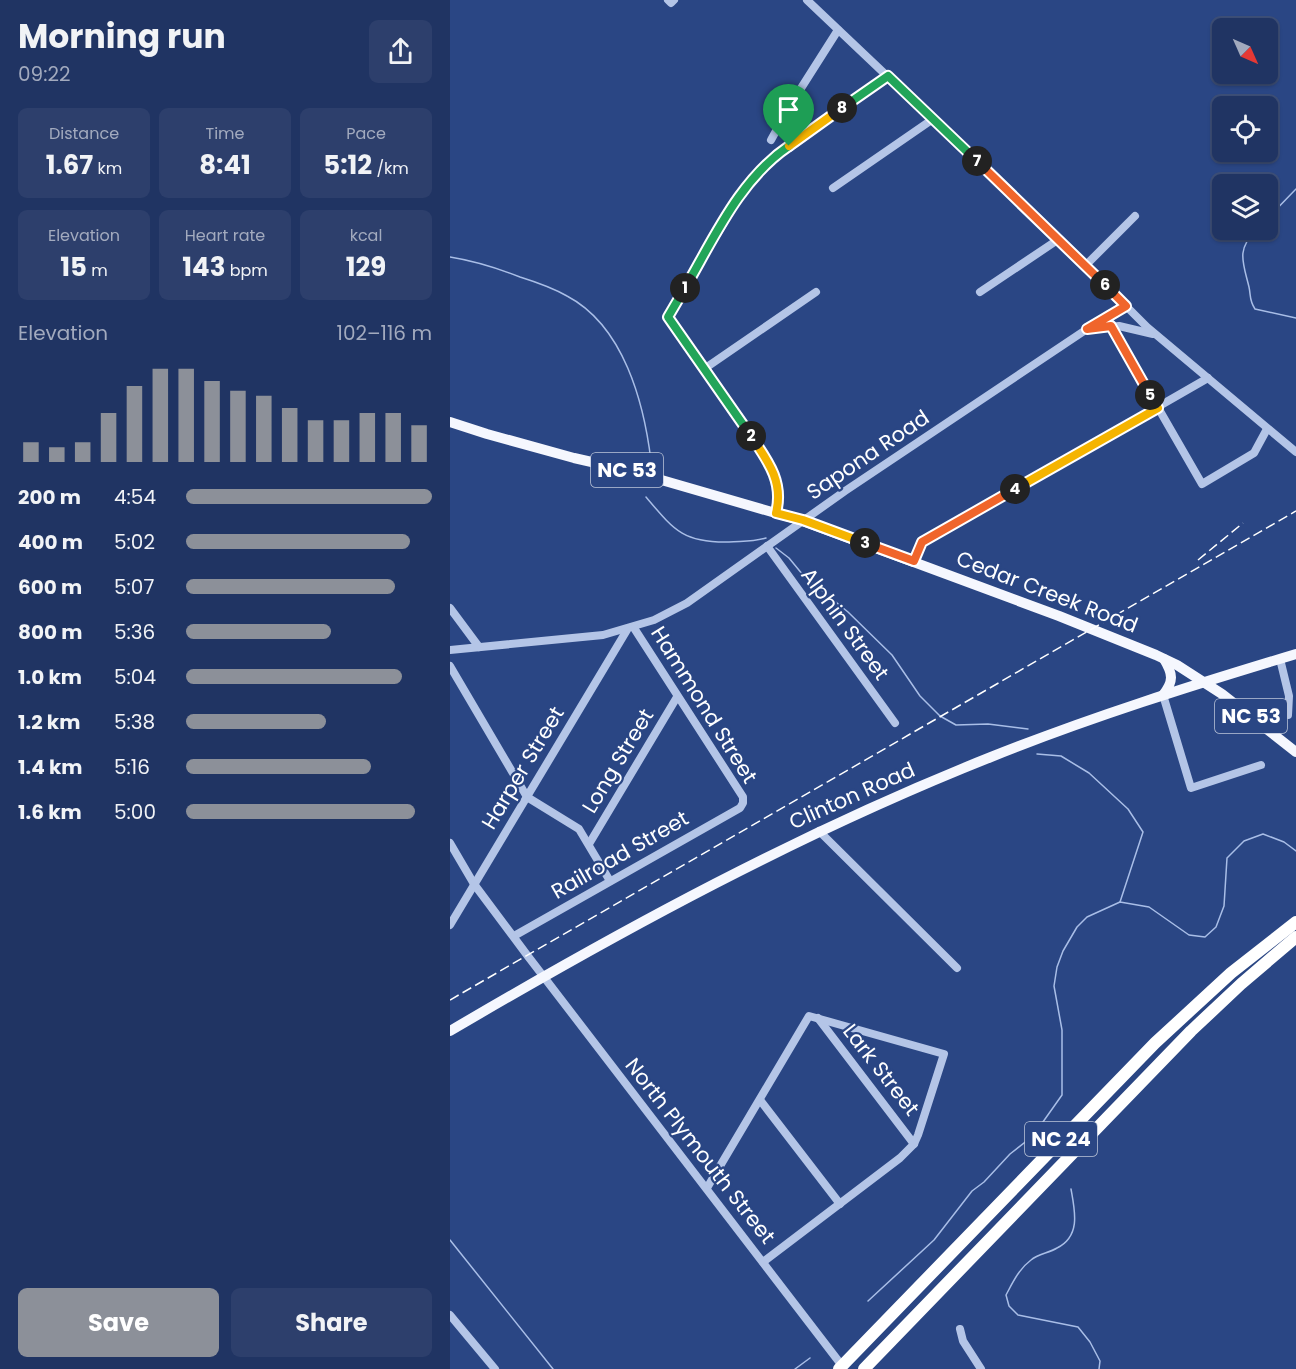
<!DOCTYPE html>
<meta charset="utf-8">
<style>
:root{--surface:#203463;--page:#2d3f6c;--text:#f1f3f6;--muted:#a2aabe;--line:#3d4f78;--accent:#8c9099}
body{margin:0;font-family:Poppins,sans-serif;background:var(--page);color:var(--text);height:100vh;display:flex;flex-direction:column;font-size:22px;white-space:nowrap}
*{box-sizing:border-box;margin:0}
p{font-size:20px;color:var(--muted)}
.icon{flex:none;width:33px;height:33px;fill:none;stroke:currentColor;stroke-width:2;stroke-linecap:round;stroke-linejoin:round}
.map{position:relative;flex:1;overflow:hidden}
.side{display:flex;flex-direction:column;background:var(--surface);width:450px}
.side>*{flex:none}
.needle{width:39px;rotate:135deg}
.tools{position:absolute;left:762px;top:18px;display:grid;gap:12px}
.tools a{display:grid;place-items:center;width:66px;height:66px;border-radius:9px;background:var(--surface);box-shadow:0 2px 4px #0004,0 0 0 2px var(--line);font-size:30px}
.pin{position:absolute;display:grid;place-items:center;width:51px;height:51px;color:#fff;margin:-62px -26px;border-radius:50% 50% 50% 0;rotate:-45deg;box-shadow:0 0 6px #0007}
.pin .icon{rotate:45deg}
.km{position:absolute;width:30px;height:30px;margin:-15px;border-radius:50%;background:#222;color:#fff;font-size:16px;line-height:30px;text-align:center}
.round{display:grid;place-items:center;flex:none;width:63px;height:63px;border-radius:9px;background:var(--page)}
.summary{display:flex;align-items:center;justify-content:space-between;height:102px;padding:0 18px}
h1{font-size:33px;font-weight:700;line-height:45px}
.stats{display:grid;grid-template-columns:repeat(3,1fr);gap:9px;height:102px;padding:6px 18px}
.stats div{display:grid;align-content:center;border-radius:9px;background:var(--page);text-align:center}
.stats b{font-size:26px;font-weight:700}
.stats small{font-size:16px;font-weight:400}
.stats p{font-size:16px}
.chart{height:168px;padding:12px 18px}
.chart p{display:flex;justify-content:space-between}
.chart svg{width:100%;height:108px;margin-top:6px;stroke:var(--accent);stroke-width:6}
.primary-button{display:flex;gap:12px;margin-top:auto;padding:12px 18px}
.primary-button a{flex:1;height:69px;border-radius:9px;background:var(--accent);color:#fff;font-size:24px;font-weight:700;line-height:69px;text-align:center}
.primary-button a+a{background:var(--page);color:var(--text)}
ul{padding:0 18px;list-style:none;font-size:20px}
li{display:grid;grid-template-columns:96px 72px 1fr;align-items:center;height:45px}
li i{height:15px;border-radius:8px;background:var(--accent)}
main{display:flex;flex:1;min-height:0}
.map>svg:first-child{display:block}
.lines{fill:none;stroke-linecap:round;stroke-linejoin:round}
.stream{stroke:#a9bee7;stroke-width:1.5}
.minor{stroke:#b4c5e7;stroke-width:8}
.major{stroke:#f5f7fe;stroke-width:10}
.highway{stroke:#fff;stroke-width:12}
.rail{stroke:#fff;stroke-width:1.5;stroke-dasharray:10 4.5;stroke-linecap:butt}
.split-1-casing{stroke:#fff;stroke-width:12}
.split-2-casing{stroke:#fff;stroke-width:12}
.split-3-casing{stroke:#fff;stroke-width:12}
.split-4-casing{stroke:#fff;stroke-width:12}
.split-5-casing{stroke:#fff;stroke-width:12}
.split-6-casing{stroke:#fff;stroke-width:12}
.split-7-casing{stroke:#fff;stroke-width:12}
.split-8-casing{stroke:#fff;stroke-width:12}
.split-9-casing{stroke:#fff;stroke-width:12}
.split-1{stroke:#22a559;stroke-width:8}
.split-2{stroke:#22a559;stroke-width:8}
.split-3{stroke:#f5b400;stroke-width:8}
.split-4{stroke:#f0652b;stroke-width:8}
.split-5{stroke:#f5b400;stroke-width:8}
.split-6{stroke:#f0652b;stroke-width:8}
.split-7{stroke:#f0652b;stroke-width:8}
.split-8{stroke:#22a559;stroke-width:8}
.split-9{stroke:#f5b400;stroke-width:8}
.labels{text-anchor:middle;stroke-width:4.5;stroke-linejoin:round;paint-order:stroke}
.shield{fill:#2a4684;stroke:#bfc8da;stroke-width:1.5}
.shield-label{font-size:20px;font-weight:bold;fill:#fff}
.street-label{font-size:21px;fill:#fff;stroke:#2a4684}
</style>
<main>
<section class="side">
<div class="summary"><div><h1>Morning run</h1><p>09:22</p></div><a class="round"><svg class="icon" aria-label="share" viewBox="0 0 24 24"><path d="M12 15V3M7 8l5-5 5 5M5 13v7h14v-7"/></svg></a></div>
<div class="stats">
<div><p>Distance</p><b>1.67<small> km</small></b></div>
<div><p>Time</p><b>8:41</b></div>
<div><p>Pace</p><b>5:12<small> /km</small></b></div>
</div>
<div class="stats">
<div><p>Elevation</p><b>15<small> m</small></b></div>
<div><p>Heart rate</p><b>143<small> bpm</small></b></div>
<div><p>kcal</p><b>129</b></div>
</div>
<div class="chart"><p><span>Elevation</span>102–116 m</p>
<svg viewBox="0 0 160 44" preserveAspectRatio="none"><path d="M5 44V36M15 44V38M25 44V36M35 44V24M45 44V13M55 44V6M65 44V6M75 44V11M85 44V15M95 44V17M105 44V22M115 44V27M125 44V27M135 44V24M145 44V24M155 44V29"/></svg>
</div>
<ul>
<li><b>200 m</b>4:54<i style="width:100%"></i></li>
<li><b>400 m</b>5:02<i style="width:91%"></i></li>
<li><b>600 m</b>5:07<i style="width:85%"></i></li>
<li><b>800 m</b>5:36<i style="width:59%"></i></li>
<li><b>1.0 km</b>5:04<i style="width:88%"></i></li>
<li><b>1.2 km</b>5:38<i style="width:57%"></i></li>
<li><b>1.4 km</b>5:16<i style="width:75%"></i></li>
<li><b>1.6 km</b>5:00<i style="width:93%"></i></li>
</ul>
<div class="primary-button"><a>Save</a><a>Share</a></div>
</section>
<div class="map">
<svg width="846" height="1369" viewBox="0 0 846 1369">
<rect width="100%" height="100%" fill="#2a4684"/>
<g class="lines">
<g class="stream">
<path d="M818,218L846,189"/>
<path d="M806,230C786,250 793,262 799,287C801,296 799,300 805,309L846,318"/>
<path d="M0,257C25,261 47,268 70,277C86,282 103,288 117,296C174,326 194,403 201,461"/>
<path d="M196,497C224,530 233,543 279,542C293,541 303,542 316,538"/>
<path d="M326,548L339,558L353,575L398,612L442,655L470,696L490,716L506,725L538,724L578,729"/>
<path d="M587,754L611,756L639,773L678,809L693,832L670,902"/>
<path d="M621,1189C625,1211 631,1236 607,1248C599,1253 588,1254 581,1260C569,1269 563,1282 556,1295L559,1306L568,1315L628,1327L640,1342L650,1361L649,1369"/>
<path d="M0,1240L103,1369"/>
<path d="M418,1301L484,1240L522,1191L534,1182L560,1154L583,1136L612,1095V1030L604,986L607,967L613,951L627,927L637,917L670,902L699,907L739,935L755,937L766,927L774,906L777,858L794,841L813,834L834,842L846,851"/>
<path d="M345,1369L360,1358"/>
</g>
<g class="minor">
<path d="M218,0L221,3L224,0"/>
<path d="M357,0L609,239L697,327L846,452"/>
<path d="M321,140L341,104L388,30"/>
<path d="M383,188L483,119"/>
<path d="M635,266L685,216"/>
<path d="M530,292L609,239"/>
<path d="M661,326L752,484L804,453L817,429"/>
<path d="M638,329L669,326L703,334"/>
<path d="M254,369L366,292"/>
<path d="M325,513C330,497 329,483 322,468L218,317L294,189L325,155L437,76"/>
<path d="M317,546L445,723"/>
<path d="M463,561L473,542L758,378"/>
<path d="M0,608L29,647"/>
<path d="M0,650L153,635L204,620L237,603L395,491L655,317L676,306"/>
<path d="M830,659L839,696L838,715"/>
<path d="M0,666L77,797L129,829L160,881"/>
<path d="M713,695L741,788L811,765"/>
<path d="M369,831L507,968"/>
<path d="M0,843L24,884L77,955L393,1367"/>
<path d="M139,844L227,697"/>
<path d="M0,925L177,630"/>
<path d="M64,936L290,808L293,803V797L184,628"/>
<path d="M368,1018L464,1144"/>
<path d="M310,1100L390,1204"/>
<path d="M257,1188L359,1016L494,1054L468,1135L464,1144L450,1158L313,1262"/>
<path d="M0,1315L45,1369"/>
<path d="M510,1329L513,1341L531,1369"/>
</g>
<g class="major">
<path d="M0,422L37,434L124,458L177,470L353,521L609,616L706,655L727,665L772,694L846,752"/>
<path d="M713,695C724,681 723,674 714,659"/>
<path d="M0,1031C175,928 352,832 541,757C641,717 743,685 846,654"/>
</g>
<g class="highway">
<path d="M389,1369L705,1043L781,973L846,922"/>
<path d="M414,1369L741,1031L791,984L846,937"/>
</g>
<g class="rail">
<path d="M748,560L793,523"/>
<path d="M0,1000L846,511"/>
</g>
</g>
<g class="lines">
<g class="split-1-casing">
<path id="split-1" d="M235,288C264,238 290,179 339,146"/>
</g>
<g class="split-2-casing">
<path id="split-2" d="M235,288L218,317L301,436"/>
</g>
<g class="split-3-casing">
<path id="split-3" d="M301,436C318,461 334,482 326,513L353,520L415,543"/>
</g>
<g class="split-4-casing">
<path id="split-4" d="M415,543L464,561L472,542L565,489"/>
</g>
<g class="split-5-casing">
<path id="split-5" d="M565,489L708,408L700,395"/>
</g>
<g class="split-6-casing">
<path id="split-6" d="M655,285L676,306L637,329L661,326L700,395"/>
</g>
<g class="split-7-casing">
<path id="split-7" d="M527,161L655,285"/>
</g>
<g class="split-8-casing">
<path id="split-8" d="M392,108L438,76L527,161"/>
</g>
<g class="split-9-casing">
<path id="split-9" d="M339,146L392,108"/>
</g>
<use href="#split-1" class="split-1"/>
<use href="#split-2" class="split-2"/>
<use href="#split-3" class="split-3"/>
<use href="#split-4" class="split-4"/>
<use href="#split-5" class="split-5"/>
<use href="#split-6" class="split-6"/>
<use href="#split-7" class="split-7"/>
<use href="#split-8" class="split-8"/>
<use href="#split-9" class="split-9"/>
</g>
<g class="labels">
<g class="shield">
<rect x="141" y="453" width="72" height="34" rx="4.5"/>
<rect x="765" y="699" width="72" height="34" rx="4.5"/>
<rect x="575" y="1122" width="72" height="34" rx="4.5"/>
</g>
<g class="shield-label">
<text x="177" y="477">NC 53</text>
<text x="801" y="723">NC 53</text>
<text x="611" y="1146">NC 24</text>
</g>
<g class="street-label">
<text transform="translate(418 455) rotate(-34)" y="7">Sapona Road</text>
<text transform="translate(597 592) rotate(21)" y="7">Cedar Creek Road</text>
<text transform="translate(395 624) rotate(54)" y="7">Alphin Street</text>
<text transform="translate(254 705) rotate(58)" y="7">Hammond Street</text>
<text transform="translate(168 761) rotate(-59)" y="7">Long Street</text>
<text transform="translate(73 768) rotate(-59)" y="7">Harper Street</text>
<text transform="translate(402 796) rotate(-24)" y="7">Clinton Road</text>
<text transform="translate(170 855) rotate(-30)" y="7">Railroad Street</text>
<text transform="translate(431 1070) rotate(52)" y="7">Lark Street</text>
<text transform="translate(250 1151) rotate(52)" y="7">North Plymouth Street</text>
</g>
</g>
</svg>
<div class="tools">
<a><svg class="needle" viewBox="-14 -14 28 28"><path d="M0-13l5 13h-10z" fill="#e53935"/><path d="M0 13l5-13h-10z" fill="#a2aabe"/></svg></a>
<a><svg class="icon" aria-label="locate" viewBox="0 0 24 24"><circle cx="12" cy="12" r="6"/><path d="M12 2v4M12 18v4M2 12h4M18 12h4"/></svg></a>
<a><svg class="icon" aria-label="layers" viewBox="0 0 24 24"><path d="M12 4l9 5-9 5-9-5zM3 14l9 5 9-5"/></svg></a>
</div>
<div class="pin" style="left:339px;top:146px;background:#1e9e55"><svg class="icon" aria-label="arrive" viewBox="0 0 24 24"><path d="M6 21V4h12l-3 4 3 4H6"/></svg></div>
<b class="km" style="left:235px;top:288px">1</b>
<b class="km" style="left:301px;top:436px">2</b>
<b class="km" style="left:415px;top:543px">3</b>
<b class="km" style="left:565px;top:489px">4</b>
<b class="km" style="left:700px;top:395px">5</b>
<b class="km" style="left:655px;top:285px">6</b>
<b class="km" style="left:527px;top:161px">7</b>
<b class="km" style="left:392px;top:108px">8</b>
</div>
</main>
